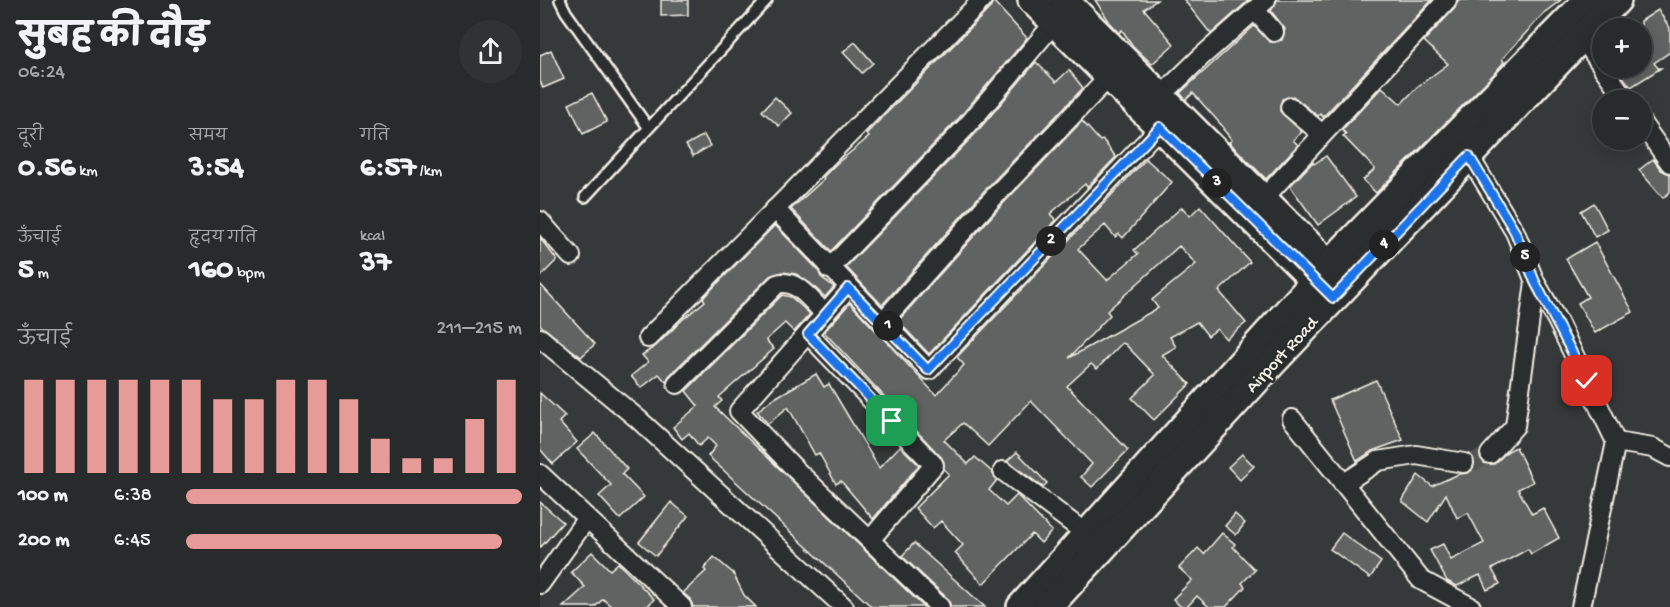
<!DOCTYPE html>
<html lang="hi">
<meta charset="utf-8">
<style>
:root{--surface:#282b2b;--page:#303333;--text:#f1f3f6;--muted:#a5a7a9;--line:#444747;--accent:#e69b98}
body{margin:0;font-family:"Gochi Hand","Playpen Sans Deva",sans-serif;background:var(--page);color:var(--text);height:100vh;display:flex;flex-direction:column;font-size:22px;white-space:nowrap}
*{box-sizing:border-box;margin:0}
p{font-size:20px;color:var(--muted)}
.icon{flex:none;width:33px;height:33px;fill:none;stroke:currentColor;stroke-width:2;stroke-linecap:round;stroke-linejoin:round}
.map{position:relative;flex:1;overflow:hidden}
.panel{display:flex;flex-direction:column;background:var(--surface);width:540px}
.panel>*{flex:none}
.fabs{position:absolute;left:1052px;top:18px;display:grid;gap:12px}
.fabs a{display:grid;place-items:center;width:60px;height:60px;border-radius:50%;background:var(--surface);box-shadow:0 3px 15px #0003,0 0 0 2px var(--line);font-size:30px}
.pin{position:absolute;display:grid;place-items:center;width:51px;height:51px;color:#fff;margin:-26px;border-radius:12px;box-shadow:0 3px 9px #0006}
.km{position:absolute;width:30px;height:30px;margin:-15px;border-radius:50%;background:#222;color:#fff;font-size:16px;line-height:30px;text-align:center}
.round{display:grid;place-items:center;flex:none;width:63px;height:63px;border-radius:32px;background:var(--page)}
.head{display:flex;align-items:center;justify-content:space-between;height:102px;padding:0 18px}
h1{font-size:33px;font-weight:800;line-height:45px}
.metrics{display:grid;grid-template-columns:repeat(3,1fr);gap:9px;height:102px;padding:6px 18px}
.metrics div{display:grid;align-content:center}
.metrics b{font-size:30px;font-weight:800}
.metrics small{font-size:16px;font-weight:400}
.metrics p{font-size:16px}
.chart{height:168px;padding:12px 18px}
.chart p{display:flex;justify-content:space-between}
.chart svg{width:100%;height:108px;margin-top:6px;stroke:var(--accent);stroke-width:6}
ul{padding:0 18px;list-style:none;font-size:20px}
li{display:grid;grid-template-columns:96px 72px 1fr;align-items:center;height:45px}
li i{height:15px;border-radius:8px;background:var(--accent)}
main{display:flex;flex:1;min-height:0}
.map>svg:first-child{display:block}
.building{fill:#616362;stroke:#f4f1e8;stroke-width:1.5;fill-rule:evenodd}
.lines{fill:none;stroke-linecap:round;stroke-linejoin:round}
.street-tunnel{stroke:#525553;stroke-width:18;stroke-dasharray:18 9;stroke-linecap:butt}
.lane-casing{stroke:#f4f1e8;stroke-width:14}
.street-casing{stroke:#f4f1e8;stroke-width:22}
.secondary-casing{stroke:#f4f1e8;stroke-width:32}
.lane{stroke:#2a2d2e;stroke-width:9}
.street{stroke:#2a2d2e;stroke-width:18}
.secondary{stroke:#2a2d2e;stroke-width:27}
.route-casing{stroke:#fff;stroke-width:12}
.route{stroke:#1a73e8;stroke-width:8}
.labels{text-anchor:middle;stroke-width:5;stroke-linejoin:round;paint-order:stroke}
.street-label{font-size:18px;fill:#f4f1e8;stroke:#2a2d2e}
</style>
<main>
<section class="panel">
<div class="head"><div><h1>सुबह की दौड़</h1><p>06:24</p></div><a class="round"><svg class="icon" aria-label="share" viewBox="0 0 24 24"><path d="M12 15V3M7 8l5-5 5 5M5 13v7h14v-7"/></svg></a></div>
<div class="metrics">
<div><p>दूरी</p><b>0.56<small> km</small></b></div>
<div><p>समय</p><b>3:54</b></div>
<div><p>गति</p><b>6:57<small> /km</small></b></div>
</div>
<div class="metrics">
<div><p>ऊँचाई</p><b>5<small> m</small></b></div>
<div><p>हृदय गति</p><b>160<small> bpm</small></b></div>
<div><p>kcal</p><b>37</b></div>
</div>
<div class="chart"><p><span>ऊँचाई</span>211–215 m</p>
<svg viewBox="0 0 160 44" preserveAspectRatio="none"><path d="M5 44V6M15 44V6M25 44V6M35 44V6M45 44V6M55 44V6M65 44V14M75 44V14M85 44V6M95 44V6M105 44V14M115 44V30M125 44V38M135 44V38M145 44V22M155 44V6"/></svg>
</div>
<ul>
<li><b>100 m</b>6:38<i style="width:100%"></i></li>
<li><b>200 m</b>6:45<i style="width:94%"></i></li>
</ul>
</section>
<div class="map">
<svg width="1130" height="607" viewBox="0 0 1130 607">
<rect width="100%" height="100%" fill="#363939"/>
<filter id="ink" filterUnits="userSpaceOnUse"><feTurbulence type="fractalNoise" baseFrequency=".0167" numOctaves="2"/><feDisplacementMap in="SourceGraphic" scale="12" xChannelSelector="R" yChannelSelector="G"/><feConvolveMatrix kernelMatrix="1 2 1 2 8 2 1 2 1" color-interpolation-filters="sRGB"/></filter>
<g filter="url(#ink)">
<g class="building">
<path d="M121,0H148V15L121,16Z"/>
<path d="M555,0H617L604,9L634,44L612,64L593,46L582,30L579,33L573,27Z"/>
<path d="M644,0H709L671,34Z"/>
<path d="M737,0H892L783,117L780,114L778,116L753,96L742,99L740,111L762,132L753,140L758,145L726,179L689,142L692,140L683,129L684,128L653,93L646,100L640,93L714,26L730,42L742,40L745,29L731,11Z"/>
<path d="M918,0H1021L1005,12L962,59L964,62L952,76L836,193L823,180L835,169L803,136L806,134L802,130L842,87L861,104L877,87L908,64L884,41L915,8Z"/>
<path d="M453,1L487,38L419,118L291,251L251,209L284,179L283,177L296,164L329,137L326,134L450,8Z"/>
<path d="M1118,10L1130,28V52L1114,63L1118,68H1121L1091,87L1076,68H1101V21Z"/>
<path d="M315,42L333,63L322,73L303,52Z"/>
<path d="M11,50L24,79L3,88L0,81V55Z"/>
<path d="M496,62L516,82L529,70L543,88L444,191L342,305L306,267L435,134Z"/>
<path d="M52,93L67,122L43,134L29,104Z"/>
<path d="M235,97L252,113L239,126L222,111Z"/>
<path d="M542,121L560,141L563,140L576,157L547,187L545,184L510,214L516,220L389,354L358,321L460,207Z"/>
<path d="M164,135L170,146L153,156L146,145Z"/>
<path d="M786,156L816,197L778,225L750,186L773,162L774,164Z"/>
<path d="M606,159L632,182L583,238L579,234L575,237L565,225L538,249L567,280L598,254L594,250L642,207L650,216L660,206L710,262L679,291L706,323L686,339L677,329L668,336L657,322L630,337L636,347L622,355L650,384L614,420L592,398L615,375L585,344L582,343L557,369L551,364L527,386L588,450L552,487L541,477L552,464L491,401L448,446L423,423L404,440L428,464L435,457L452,472L457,480L449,490L466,506L477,495L512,531L501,543L492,534L443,584L415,553L423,545L401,521L393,528L375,508L409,474L404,469L402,458L284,332L310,303L396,395L424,365L417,357ZM639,246L656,264L612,300L618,308L529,358L570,315L567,311Z"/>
<path d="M1113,159L1121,170L1130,174V192L1123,198L1099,170Z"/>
<path d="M1054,203L1068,230L1055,237L1041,211Z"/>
<path d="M235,225L278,270L281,277L294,287L285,297L270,283L256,274L243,272L230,276L129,376L126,382L119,374L101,388L91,376L108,362L102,355L116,346L142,320L165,301L163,298Z"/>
<path d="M0,238L17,260L0,277Z"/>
<path d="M1055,242L1093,312L1055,333L1038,303L1048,297L1026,259Z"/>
<path d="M0,284L55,344L41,357L0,325Z"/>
<path d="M242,295L251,297L270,314L254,332L245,323L226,340L234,349L179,397L182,401L175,407L384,607H332L168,456L176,446L168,438L159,446L149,433L142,439L133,427L158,406L146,391Z"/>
<path d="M276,374L284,387L289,384L339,468L360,446L379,465L333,519L301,481L296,484L279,453L275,455L248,407L228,424L217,411L233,399Z"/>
<path d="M836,380L863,440L832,451L817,461L790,400Z"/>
<path d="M0,393L25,416L19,422L37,442L13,464L0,449Z"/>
<path d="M55,433L87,469L82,474L104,497L80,519L59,496L71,485L37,449Z"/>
<path d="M976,447L993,482L978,489L992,514L1003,508L1019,538L991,554L988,549L952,569L960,584L947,590L940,575L917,586L907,581L890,550L903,544L911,560L944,543L928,513L917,518L906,494L888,522L862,501L878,475L892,486L919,474L928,473L941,463L954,464L968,451Z"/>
<path d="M477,452L507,483L503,487L467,461Z"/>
<path d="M702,454L714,466L700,480L688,467Z"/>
<path d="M0,502L23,522L0,548Z"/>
<path d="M131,502L148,516L116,556L99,542Z"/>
<path d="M695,514L705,523L696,535L685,526Z"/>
<path d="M682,533L695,544L693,547L715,570L702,583L705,587L686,607H669L657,596L647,607H641L633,599L652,580L639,568L658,548L664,554Z"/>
<path d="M802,533L841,562L830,578L790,549Z"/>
<path d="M374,543L445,607H411L408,599L362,556Z"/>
<path d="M52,552L70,570L78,563L114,599L107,607H72L63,599L55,607H23L45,587L31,572Z"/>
<path d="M174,557L193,573L204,595L216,607H153L150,599L143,593L166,571L164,569Z"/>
</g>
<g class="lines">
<path class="street-tunnel" d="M924,463L935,461L950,454"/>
<g class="lane-casing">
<g id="lane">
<path d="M20,0L26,12L108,127"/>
<path d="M45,197L227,0"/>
</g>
</g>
<g class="street-casing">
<g id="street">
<path d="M715,10L734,32"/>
<path d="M1042,37L1062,66"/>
<path d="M1063,68L1086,100"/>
<path d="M621,96L661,57L726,0"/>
<path d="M750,107L782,134"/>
<path d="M1101,122L1130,163"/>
<path d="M929,156L975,232L995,282L1017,320L1076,442L1113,448L1130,457"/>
<path d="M723,199L907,0"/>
<path d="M235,209L389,370L620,127"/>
<path d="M0,221L31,256"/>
<path d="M289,269L427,126L515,22"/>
<path d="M308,288L199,411L256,470L400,607"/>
<path d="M343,321L452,199L570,76"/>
<path d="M268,334L394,465L330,540"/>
<path d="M0,338L98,419L304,607"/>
<path d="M108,338L442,0"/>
<path d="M137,384L237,284C257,278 271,301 285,314"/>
<path d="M752,419L881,580L931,607"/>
<path d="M950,454L975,426L995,282"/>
<path d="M463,471L548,535"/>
<path d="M0,474L142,607"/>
<path d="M803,484L838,461L876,455L924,463"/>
<path d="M0,584L47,518"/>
<path d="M1041,607L1076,442"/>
</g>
</g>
<g class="secondary-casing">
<g id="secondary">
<path d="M492,0L788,294"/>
<path d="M524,0L802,278"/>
<path d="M481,607L804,249L1048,0"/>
<path d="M508,607L733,362L1077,0"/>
</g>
</g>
<use href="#lane" class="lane"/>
<use href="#street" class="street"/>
<use href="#secondary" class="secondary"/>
</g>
</g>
<g class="lines" filter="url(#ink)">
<g class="route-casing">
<path id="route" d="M352,421L268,334L308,288L388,370L620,127L793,298L929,156L975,232L995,282L1047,381"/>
</g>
<use href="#route" class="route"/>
</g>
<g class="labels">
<g class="street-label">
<text transform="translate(741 354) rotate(-47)" y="6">Airport Road</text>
</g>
</g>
</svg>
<div class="fabs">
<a>+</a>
<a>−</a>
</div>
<div class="pin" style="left:352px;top:421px;background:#1e9e55"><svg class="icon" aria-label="arrive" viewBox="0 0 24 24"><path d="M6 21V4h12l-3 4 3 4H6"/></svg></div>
<div class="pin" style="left:1047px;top:381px;background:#d93025"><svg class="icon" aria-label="check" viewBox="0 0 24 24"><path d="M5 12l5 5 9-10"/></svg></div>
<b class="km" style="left:348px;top:326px">1</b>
<b class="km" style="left:511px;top:241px">2</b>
<b class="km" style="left:677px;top:183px">3</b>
<b class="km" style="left:844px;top:245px">4</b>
<b class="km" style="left:985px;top:257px">5</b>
</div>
</main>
